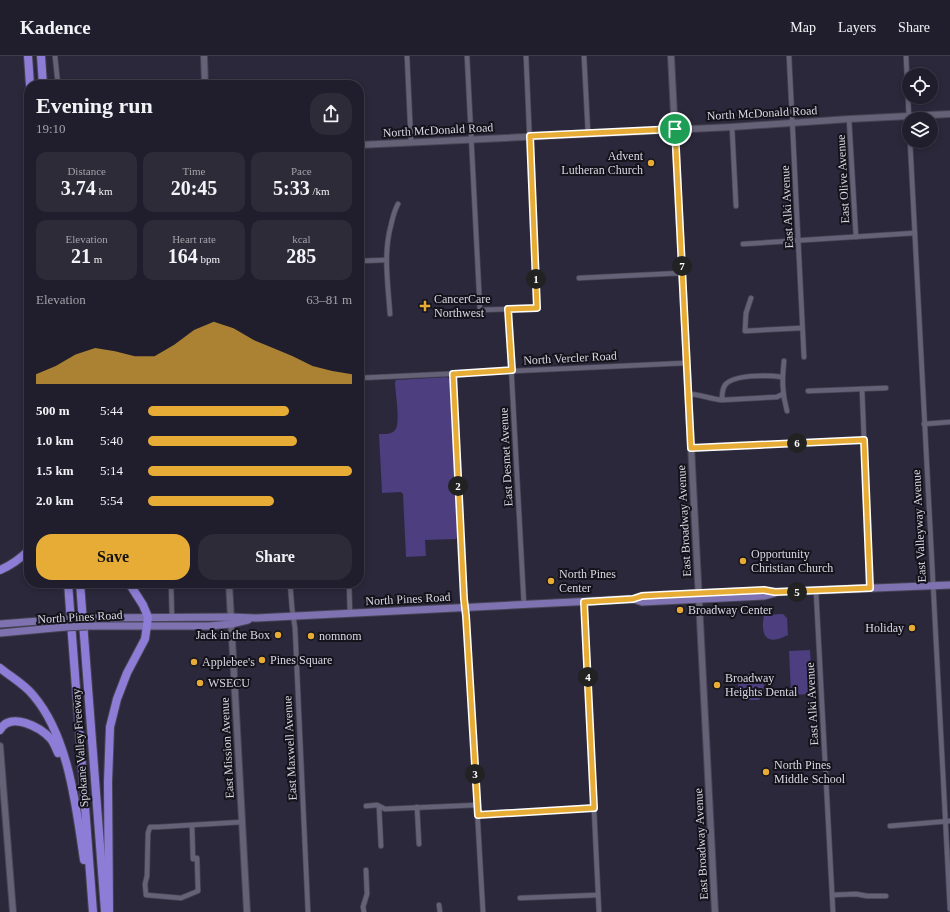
<!DOCTYPE html>
<meta charset="utf-8">
<style>
:root{--surface:#201e2c;--page:#2d2b38;--text:#f1f3f6;--muted:#a2a2a9;--line:#3d3c48;--accent:#e6ac36}
body{margin:0;font-family:Georgia,serif;background:var(--page);color:var(--text);height:100vh;display:flex;flex-direction:column;font-size:15px;white-space:nowrap}
*{box-sizing:border-box;margin:0}
p{font-size:13px;color:var(--muted)}
.icon{flex:none;width:22px;height:22px;fill:none;stroke:currentColor;stroke-width:2;stroke-linecap:round;stroke-linejoin:round}
.map{position:relative;flex:1;overflow:hidden}
.panel{position:absolute;left:24px;top:24px;width:340px;height:508px;display:flex;flex-direction:column;background:var(--surface);border-radius:16px;box-shadow:0 2px 6px #0003,0 0 0 1px var(--line)}
.panel>*{flex:none}
.fabs{position:absolute;left:902px;top:12px;display:grid;gap:8px}
.fabs a{display:grid;place-items:center;width:36px;height:36px;border-radius:50%;background:var(--surface);box-shadow:0 2px 6px #0003,0 0 0 1px var(--line);font-size:20px}
.pin{position:absolute;display:grid;place-items:center;width:34px;height:34px;color:#fff;margin:-17px;border:2px solid #fff;border-radius:50%;box-shadow:0 1px 4px #0007}
.km{position:absolute;width:20px;height:20px;margin:-10px;border-radius:50%;background:#222;color:#fff;font-size:11px;line-height:20px;text-align:center}
.round{display:grid;place-items:center;flex:none;width:42px;height:42px;border-radius:16px;background:var(--page)}
.headline{display:flex;align-items:center;justify-content:space-between;height:68px;padding:0 12px}
h1{font-size:22px;font-weight:800;line-height:30px}
.figures{display:grid;grid-template-columns:repeat(3,1fr);gap:6px;height:68px;padding:4px 12px}
.figures div{display:grid;align-content:center;border-radius:10px;background:var(--page);text-align:center}
.figures b{font-size:20px;font-weight:800}
.figures small{font-size:11px;font-weight:400}
.figures p{font-size:11px}
.chart{height:112px;padding:8px 12px}
.chart p{display:flex;justify-content:space-between}
.chart svg{width:100%;height:72px;margin-top:4px;fill:var(--accent);opacity:.7}
.action{display:flex;gap:8px;margin-top:auto;padding:8px 12px}
.action a{flex:1;height:46px;border-radius:16px;background:var(--accent);color:#111;font-size:16px;font-weight:800;line-height:46px;text-align:center}
.action a+a{background:var(--page);color:var(--text)}
ul{padding:0 12px;list-style:none;font-size:13px}
li{display:grid;grid-template-columns:64px 48px 1fr;align-items:center;height:30px}
li i{height:10px;border-radius:5px;background:var(--accent)}
header{display:flex;align-items:center;gap:24px;box-sizing:border-box;height:56px;padding:0 20px;background:var(--surface);border-bottom:1px solid var(--line)}
header strong{font-size:19px}
nav{display:flex;gap:22px;margin-inline-start:auto;font-size:14px}
.map>svg:first-child{display:block}
.green{fill:#4c3e7f}
.lines{fill:none;stroke-linecap:round;stroke-linejoin:round}
.street-casing{stroke:#474454;stroke-width:6}
.secondary-casing{stroke:#474454;stroke-width:8}
.primary-casing{stroke:#474454;stroke-width:9}
.highway-casing{stroke:#474454;stroke-width:10}
.street{stroke:#656277;stroke-width:4.5}
.secondary{stroke:#656277;stroke-width:6}
.primary{stroke:#7e72b1;stroke-width:7}
.highway{stroke:#8e7dd7;stroke-width:8}
.primary-bridge-casing{stroke:#474454;stroke-width:9;stroke-linecap:butt}
.primary-bridge{stroke:#7e72b1;stroke-width:7}
.route-casing{stroke:#fff;stroke-width:8}
.route{stroke:#e6ac36;stroke-width:5}
.poi-dot{fill:#e6ac36;stroke:#14131b;stroke-width:1.5}
.labels{text-anchor:middle;stroke-width:4;stroke-linejoin:round;paint-order:stroke}
.street-label{font-size:12px;fill:#d8d7e3;stroke:#14131b}
.poi-label{font-size:12px;fill:#d8d7e3;stroke:#14131b;text-anchor:start}
</style>
<header>
<strong>Kadence</strong>
<nav><a>Map</a><a>Layers</a><a>Share</a></nav>
</header>
<div class="map">
<svg width="950" height="856" viewBox="0 0 950 856">
<rect width="100%" height="100%" fill="#2b283b"/>
<g class="green">
<path d="M447,321L451,324L458,480L456,483L425,484L426,500L406,501L403,438L401,436L382,437L379,378C384,378 391,379 395,374C401,367 395,336 395,326L396,324Z"/>
<path d="M783,558L787,562L788,579C767,590 760,581 764,559Z"/>
<path d="M810,594L813,638L791,639L789,595Z"/>
<path d="M751,617L760,620C766,629 765,635 759,644H743L739,641L738,625L745,619Z"/>
</g>
<g class="lines">
<g class="street-casing">
<g id="street">
<path d="M55,0L58,29"/>
<path d="M407,0L411,86"/>
<path d="M467,0L480,254L537,252L526,0"/>
<path d="M584,0L588,77"/>
<path d="M789,0L804,301"/>
<path d="M906,0L909,63"/>
<path d="M849,63L856,181"/>
<path d="M732,71L736,150"/>
<path d="M910,85L950,853"/>
<path d="M743,188L915,177"/>
<path d="M359,205L386,204"/>
<path d="M579,222L682,217"/>
<path d="M751,242L746,257L745,275L802,272"/>
<path d="M508,253L524,549"/>
<path d="M390,258C388,228 383,198 391,169C393,161 394,155 398,148"/>
<path d="M784,305C782,324 782,337 787,355"/>
<path d="M453,318L464,543L466,560L483,856"/>
<path d="M359,322L686,307"/>
<path d="M862,333L870,532"/>
<path d="M808,335L886,332"/>
<path d="M688,338C700,338 710,343 722,344L777,341L783,338"/>
<path d="M722,344C722,339 723,332 725,329C734,318 769,319 782,321"/>
<path d="M924,368L950,366"/>
<path d="M691,392L864,384"/>
<path d="M171,527L172,562"/>
<path d="M290,527L292,552L295,572L308,856"/>
<path d="M349,527L350,557"/>
<path d="M816,535L833,856"/>
<path d="M584,546L599,856"/>
<path d="M366,750L377,749L385,753L477,749"/>
<path d="M379,751L381,790"/>
<path d="M417,751L419,788"/>
<path d="M478,759L594,752"/>
<path d="M192,769L193,803L197,802L198,835L181,842L146,839L145,828L147,820L148,777L150,771H158L242,766"/>
<path d="M890,770L950,765"/>
<path d="M832,839L856,838L867,840H886"/>
<path d="M520,842L598,839"/>
<path d="M439,849L440,856"/>
<path d="M364,856L363,851L367,838L366,814"/>
</g>
</g>
<g class="secondary-casing">
<g id="secondary">
<path d="M204,0L205,29"/>
<path d="M671,0L715,856"/>
<path d="M359,89L732,71L849,63L950,58"/>
<path d="M229,527L247,856"/>
<path d="M0,690L13,856"/>
</g>
</g>
<g class="primary-casing">
<g id="primary">
<path d="M633,543L642,546L764,540L775,537"/>
<path d="M88,562L231,561L256,562L633,543L642,540L764,535L775,536L950,529"/>
<path d="M0,568L65,563"/>
<path d="M87,570H209L231,568L248,564"/>
<path d="M0,577L65,571"/>
</g>
</g>
<g class="highway-casing">
<g id="highway">
<path d="M28,0L30,29"/>
<path d="M41,0L43,29"/>
<path d="M0,514C12,509 20,503 29,494"/>
<path d="M68,527L93,856"/>
<path d="M80,527L105,855"/>
<path d="M0,612C11,621 24,628 33,639C69,681 76,751 84,804"/>
<path d="M0,674C10,655 40,671 51,683C54,687 56,692 58,697"/>
<path d="M109,856L108,726L110,671L117,643L127,617L145,583L147,569L148,561L143,549L129,527"/>
</g>
</g>
<use href="#street" class="street"/>
<use href="#secondary" class="secondary"/>
<use href="#primary" class="primary"/>
<use href="#highway" class="highway"/>
<g class="primary-bridge-casing">
<g id="primary-bridge">
<path d="M65,563L88,562"/>
<path d="M65,571L87,570"/>
</g>
</g>
<use href="#primary-bridge" class="primary-bridge"/>
</g>
<g class="lines">
<g class="route-casing">
<path id="route" d="M675,73L691,392L864,384L870,532L775,536L764,534L660,539L642,540L633,543L584,546L594,752L478,759L466,560L464,543L453,318L512,314L508,253L537,252L530,80Z"/>
</g>
<use href="#route" class="route"/>
</g>
<g class="poi-dot">
<circle cx="651" cy="107" r="4"/>
<path d="M423 244h4v4h4v4h-4v4h-4v-4h-4v-4h4z"/>
<circle cx="743" cy="505" r="4"/>
<circle cx="551" cy="525" r="4"/>
<circle cx="680" cy="554" r="4"/>
<circle cx="912" cy="572" r="4"/>
<circle cx="278" cy="579" r="4"/>
<circle cx="311" cy="580" r="4"/>
<circle cx="262" cy="604" r="4"/>
<circle cx="194" cy="606" r="4"/>
<circle cx="200" cy="627" r="4"/>
<circle cx="717" cy="629" r="4"/>
<circle cx="766" cy="716" r="4"/>
</g>
<g class="labels">
<g class="street-label">
<text transform="translate(762 57) rotate(-3)" y="4">North McDonald Road</text>
<text transform="translate(438 74) rotate(-3)" y="4">North McDonald Road</text>
<text transform="translate(843 123) rotate(-93)" y="4">East Olive Avenue</text>
<text transform="translate(787 151) rotate(-93)" y="4">East Alki Avenue</text>
<text transform="translate(570 302) rotate(-3)" y="4">North Vercler Road</text>
<text transform="translate(506 401) rotate(-93)" y="4">East Desmet Avenue</text>
<text transform="translate(684 465) rotate(-93)" y="4">East Broadway Avenue</text>
<text transform="translate(919 470) rotate(-93)" y="4">East Valleyway Avenue</text>
<text transform="translate(408 543) rotate(-3)" y="4">North Pines Road</text>
<text transform="translate(80 561) rotate(-3)" y="4">North Pines Road</text>
<text transform="translate(812 648) rotate(-93)" y="4">East Alki Avenue</text>
<text transform="translate(80 692) rotate(-94)" y="4">Spokane Valley Freeway</text>
<text transform="translate(227 692) rotate(-93)" y="4">East Mission Avenue</text>
<text transform="translate(290 692) rotate(-93)" y="4">East Maxwell Avenue</text>
<text transform="translate(701 788) rotate(-93)" y="4">East Broadway Avenue</text>
</g>
<g class="poi-label">
<text x="643" y="104" text-anchor="end">Advent<tspan x="643" dy="14">Lutheran Church</tspan></text>
<text x="434" y="247">CancerCare<tspan x="434" dy="14">Northwest</tspan></text>
<text x="751" y="502">Opportunity<tspan x="751" dy="14">Christian Church</tspan></text>
<text x="559" y="522">North Pines<tspan x="559" dy="14">Center</tspan></text>
<text x="688" y="558">Broadway Center</text>
<text x="904" y="576" text-anchor="end">Holiday</text>
<text x="270" y="583" text-anchor="end">Jack in the Box</text>
<text x="319" y="584">nomnom</text>
<text x="270" y="608">Pines Square</text>
<text x="202" y="610">Applebee's</text>
<text x="725" y="626">Broadway<tspan x="725" dy="14">Heights Dental</tspan></text>
<text x="208" y="631">WSECU</text>
<text x="774" y="713">North Pines<tspan x="774" dy="14">Middle School</tspan></text>
</g>
</g>
</svg>
<div class="fabs">
<a><svg class="icon" aria-label="locate" viewBox="0 0 24 24"><circle cx="12" cy="12" r="6"/><path d="M12 2v4M12 18v4M2 12h4M18 12h4"/></svg></a>
<a><svg class="icon" aria-label="layers" viewBox="0 0 24 24"><path d="M12 4l9 5-9 5-9-5zM3 14l9 5 9-5"/></svg></a>
</div>
<div class="pin" style="left:675px;top:73px;background:#1e9e55"><svg class="icon" aria-label="arrive" viewBox="0 0 24 24"><path d="M6 21V4h12l-3 4 3 4H6"/></svg></div>
<b class="km" style="left:536px;top:223px">1</b>
<b class="km" style="left:458px;top:430px">2</b>
<b class="km" style="left:475px;top:718px">3</b>
<b class="km" style="left:588px;top:621px">4</b>
<b class="km" style="left:797px;top:536px">5</b>
<b class="km" style="left:797px;top:387px">6</b>
<b class="km" style="left:682px;top:210px">7</b>
<section class="panel">
<div class="headline"><div><h1>Evening run</h1><p>19:10</p></div><a class="round"><svg class="icon" aria-label="share" viewBox="0 0 24 24"><path d="M12 15V3M7 8l5-5 5 5M5 13v7h14v-7"/></svg></a></div>
<div class="figures">
<div><p>Distance</p><b>3.74<small> km</small></b></div>
<div><p>Time</p><b>20:45</b></div>
<div><p>Pace</p><b>5:33<small> /km</small></b></div>
</div>
<div class="figures">
<div><p>Elevation</p><b>21<small> m</small></b></div>
<div><p>Heart rate</p><b>164<small> bpm</small></b></div>
<div><p>kcal</p><b>285</b></div>
</div>
<div class="chart"><p><span>Elevation</span>63–81 m</p>
<svg viewBox="0 0 160 44" preserveAspectRatio="none"><path d="M0 44V38L10 33L20 26L30 22L40 24L50 27L60 27L70 20L80 11L90 6L100 10L110 17L120 22L130 27L140 33L150 36L160 38V44z"/></svg>
</div>
<ul>
<li><b>500 m</b>5:44<i style="width:69%"></i></li>
<li><b>1.0 km</b>5:40<i style="width:73%"></i></li>
<li><b>1.5 km</b>5:14<i style="width:100%"></i></li>
<li><b>2.0 km</b>5:54<i style="width:62%"></i></li>
</ul>
<div class="action"><a>Save</a><a>Share</a></div>
</section>
</div>
